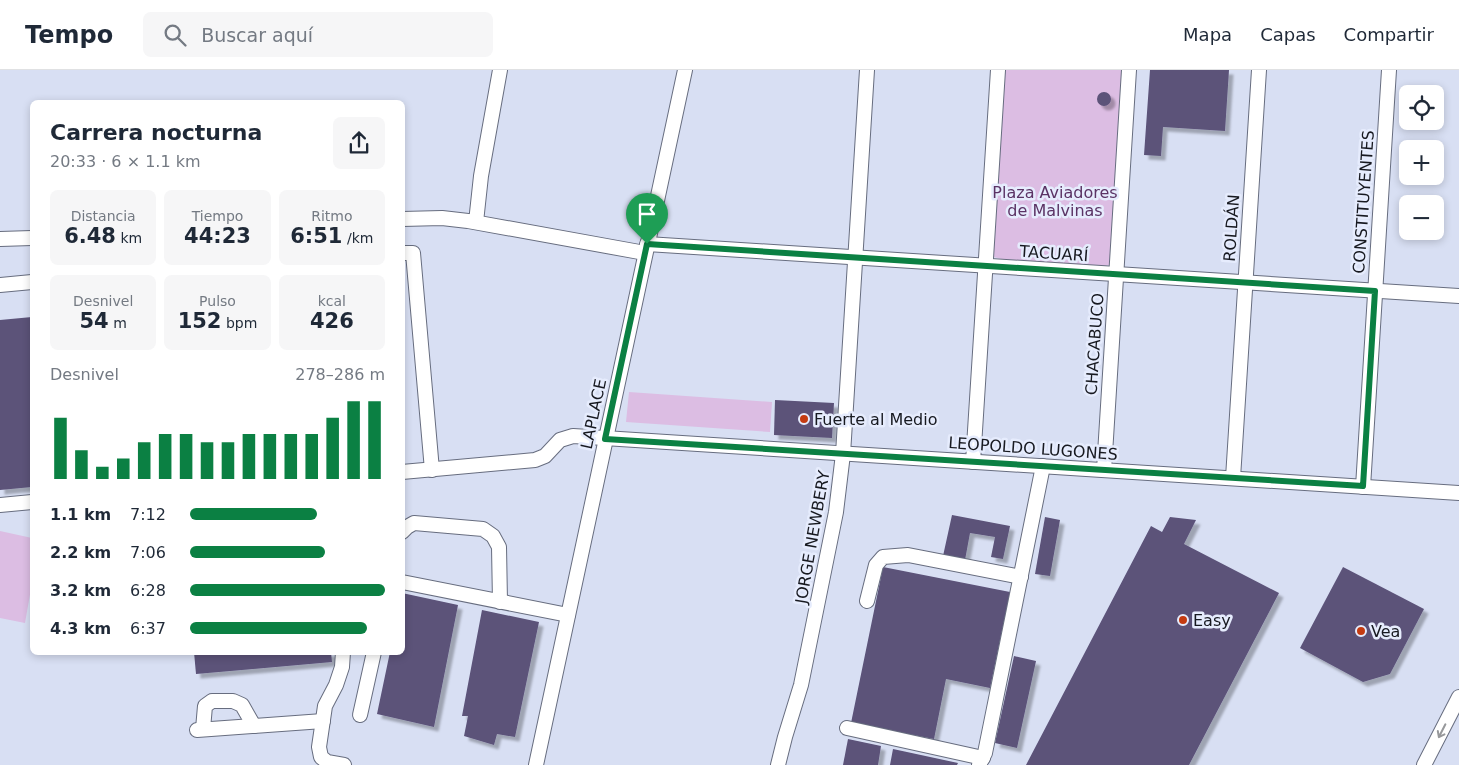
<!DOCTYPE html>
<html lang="es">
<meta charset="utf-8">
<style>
:root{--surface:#fff;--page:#f6f6f7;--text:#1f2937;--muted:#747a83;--line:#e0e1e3;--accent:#0b8043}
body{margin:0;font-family:"DejaVu Sans",sans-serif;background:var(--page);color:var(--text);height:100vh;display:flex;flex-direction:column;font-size:19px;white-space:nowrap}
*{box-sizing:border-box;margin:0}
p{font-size:16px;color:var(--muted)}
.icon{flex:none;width:28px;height:28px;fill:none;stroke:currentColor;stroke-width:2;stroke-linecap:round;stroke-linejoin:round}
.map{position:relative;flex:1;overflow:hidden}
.panel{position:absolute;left:30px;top:30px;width:375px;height:555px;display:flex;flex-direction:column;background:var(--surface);border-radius:8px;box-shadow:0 2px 8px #0003}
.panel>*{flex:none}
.fabs{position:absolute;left:1399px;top:15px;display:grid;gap:10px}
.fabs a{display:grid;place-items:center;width:45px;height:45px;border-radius:8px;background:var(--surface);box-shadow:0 2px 8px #0003;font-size:25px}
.pin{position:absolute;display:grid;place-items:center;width:42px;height:42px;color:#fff;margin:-51px -21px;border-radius:50% 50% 50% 0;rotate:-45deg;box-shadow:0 0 5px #0007}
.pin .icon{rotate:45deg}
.round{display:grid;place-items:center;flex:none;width:52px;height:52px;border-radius:8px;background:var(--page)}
.overview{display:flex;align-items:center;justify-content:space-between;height:85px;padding:0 20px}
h1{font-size:22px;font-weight:700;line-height:38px}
.stats{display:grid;grid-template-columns:repeat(3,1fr);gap:8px;height:85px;padding:5px 20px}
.stats div{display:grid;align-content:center;border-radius:8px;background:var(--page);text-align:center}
.stats b{font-size:21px;font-weight:700}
.stats small{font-size:14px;font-weight:400}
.stats p{font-size:14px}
.chart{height:140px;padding:10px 20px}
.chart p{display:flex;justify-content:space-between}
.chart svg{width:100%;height:90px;margin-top:5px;stroke:var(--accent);stroke-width:6}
ul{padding:0 20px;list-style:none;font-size:16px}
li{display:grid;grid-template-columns:80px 60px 1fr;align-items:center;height:38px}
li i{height:12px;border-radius:6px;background:var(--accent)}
header{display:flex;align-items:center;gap:30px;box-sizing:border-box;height:70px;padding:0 25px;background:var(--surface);border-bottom:1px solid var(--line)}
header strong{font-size:24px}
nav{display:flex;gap:28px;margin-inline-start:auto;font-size:18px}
.search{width:350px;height:45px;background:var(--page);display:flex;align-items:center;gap:12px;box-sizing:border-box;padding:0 18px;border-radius:8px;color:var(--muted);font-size:19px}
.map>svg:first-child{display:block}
.green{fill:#dcbde3}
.building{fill:#5b5279;filter:url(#shadow)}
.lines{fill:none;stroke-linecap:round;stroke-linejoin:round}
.minor-casing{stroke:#676d7f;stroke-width:16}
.minor{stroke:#fff;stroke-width:14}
.oneway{stroke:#97989b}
.route-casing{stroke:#fff;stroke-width:10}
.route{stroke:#0b8043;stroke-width:6}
.poi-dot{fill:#c43b11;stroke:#e6ecfd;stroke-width:2}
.labels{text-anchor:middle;stroke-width:5;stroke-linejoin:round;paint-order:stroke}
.park-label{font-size:16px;fill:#5b3365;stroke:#e6ecfd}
.street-label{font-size:16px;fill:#171920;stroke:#e6ecfd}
.poi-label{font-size:16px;fill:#171920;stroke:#e6ecfd;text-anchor:start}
</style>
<header>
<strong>Tempo</strong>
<div class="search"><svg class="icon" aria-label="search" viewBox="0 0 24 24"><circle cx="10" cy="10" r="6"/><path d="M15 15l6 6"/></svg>Buscar aquí</div>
<nav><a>Mapa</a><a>Capas</a><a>Compartir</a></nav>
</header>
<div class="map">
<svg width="1459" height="695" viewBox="0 0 1459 695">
<defs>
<filter id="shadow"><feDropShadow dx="4.5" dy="4.5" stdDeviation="1" flood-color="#0004"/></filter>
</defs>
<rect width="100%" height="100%" fill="#d8dff3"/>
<g class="green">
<path d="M1004,0H1123L1111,188L1109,195L1101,197L1001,189L994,187L992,182Z"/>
<path d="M629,322L772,332L770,362L626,352Z"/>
<path d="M0,461L32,468V513L25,553L0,548Z"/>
</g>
<g class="building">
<path d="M1150,0H1229L1225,61L1163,57L1161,86L1144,85Z"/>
<circle cx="1104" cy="29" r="7"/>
<path d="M32,247V417L0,420V250Z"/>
<path d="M775,330L834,333L832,368L774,365Z"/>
<path d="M952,445L1010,456L1003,489L991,487L995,467L970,463L965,490L943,486Z"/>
<path d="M1045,447L1060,450L1050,506L1035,504Z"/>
<path d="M1170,447L1196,450L1184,474L1279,523L1189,695H1026L1151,456L1162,462Z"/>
<path d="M883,497L1010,522L990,618L946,609L934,669L851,653Z"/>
<path d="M1343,497L1424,539L1390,604L1363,612L1300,578Z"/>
<path d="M402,523L458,535L434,657L377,644L390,582H402Z"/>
<path d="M482,540L539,552L515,667L497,664L494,675L464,666L468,646H462Z"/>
<path d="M194,582H331L332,592L196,604Z"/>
<path d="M1014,586L1036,591L1017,678L995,673Z"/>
<path d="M848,669L881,676L878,695H843Z"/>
<path d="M893,679L958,693L957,695H890Z"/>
</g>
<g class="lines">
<g class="minor-casing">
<g id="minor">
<path d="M402,149L442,148L468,151L645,183"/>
<path d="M476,152L481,106L500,0"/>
<path d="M0,169L32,168"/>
<path d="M647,174L1459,226"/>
<path d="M402,183H413L432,400"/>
<path d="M0,215L32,212"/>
<path d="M973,392L998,0"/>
<path d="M1104,400L1129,0"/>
<path d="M402,402L535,390L545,386L560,370L573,366L1459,423"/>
<path d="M1233,408L1259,0"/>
<path d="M1363,417L1389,0"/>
<path d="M0,435L32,432"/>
<path d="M402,462L407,457L414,453L483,459L493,466L499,477L500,532"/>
<path d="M402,512L568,545"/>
<path d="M867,531L876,495L883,487L908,485L1021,507"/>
<path d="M343,582L342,597L336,615L325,636L319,677L321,687L327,692L344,695"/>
<path d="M360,645L374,582"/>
<path d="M847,658L983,688"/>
<path d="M203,659L205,636L212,631H233L242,635L254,656"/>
<path d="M197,660L323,651"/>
<path d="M536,695L685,0"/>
<path d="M778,695L785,667L801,615L836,442L843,384L867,0"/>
<path d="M979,695L985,683L1043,396"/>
<path d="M1424,695L1459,627"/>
</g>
</g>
<use href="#minor" class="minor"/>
</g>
<defs><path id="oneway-shaft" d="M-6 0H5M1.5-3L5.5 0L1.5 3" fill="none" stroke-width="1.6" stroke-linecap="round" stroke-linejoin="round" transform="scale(1.25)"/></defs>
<use class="oneway" href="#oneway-shaft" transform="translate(1442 661) rotate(117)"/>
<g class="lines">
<g class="route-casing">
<path id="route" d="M647,174L1375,221L1363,416L605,369Z"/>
</g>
<use href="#route" class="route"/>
</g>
<g class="poi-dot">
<circle cx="804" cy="349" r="5"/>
<circle cx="1183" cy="550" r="5"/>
<circle cx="1361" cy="561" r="5"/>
</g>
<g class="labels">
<g class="park-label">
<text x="1055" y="128">Plaza Aviadores<tspan x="1055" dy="18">de Malvinas</tspan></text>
</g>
<g class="street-label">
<text transform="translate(1363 132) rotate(-86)" y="6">CONSTITUYENTES</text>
<text transform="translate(1231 158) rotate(-86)" y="6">ROLDÁN</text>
<text transform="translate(1054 183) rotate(4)" y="6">TACUARÍ</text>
<text transform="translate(1094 274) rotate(-86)" y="6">CHACABUCO</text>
<text transform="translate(593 344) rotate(-78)" y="6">LAPLACE</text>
<text transform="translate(1033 378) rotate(4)" y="6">LEOPOLDO LUGONES</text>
<text transform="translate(812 467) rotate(-80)" y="6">JORGE NEWBERY</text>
</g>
<g class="poi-label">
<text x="814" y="355">Fuerte al Medio</text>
<text x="1193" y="556">Easy</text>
<text x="1371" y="567">Vea</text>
</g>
</g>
</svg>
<div class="fabs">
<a><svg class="icon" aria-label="locate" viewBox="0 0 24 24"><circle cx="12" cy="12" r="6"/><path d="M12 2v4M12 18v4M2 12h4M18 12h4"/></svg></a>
<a>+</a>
<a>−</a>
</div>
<div class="pin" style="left:647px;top:174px;background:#1e9e55"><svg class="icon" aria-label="arrive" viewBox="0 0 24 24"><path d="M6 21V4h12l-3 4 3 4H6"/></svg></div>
<section class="panel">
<div class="overview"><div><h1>Carrera nocturna</h1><p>20:33 · 6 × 1.1 km</p></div><a class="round"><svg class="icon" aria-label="share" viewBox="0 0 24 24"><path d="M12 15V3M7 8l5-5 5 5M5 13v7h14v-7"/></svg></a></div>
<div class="stats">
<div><p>Distancia</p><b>6.48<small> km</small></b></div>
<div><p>Tiempo</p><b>44:23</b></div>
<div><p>Ritmo</p><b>6:51<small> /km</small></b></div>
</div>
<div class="stats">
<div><p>Desnivel</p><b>54<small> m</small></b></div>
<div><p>Pulso</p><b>152<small> bpm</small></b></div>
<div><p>kcal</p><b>426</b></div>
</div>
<div class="chart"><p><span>Desnivel</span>278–286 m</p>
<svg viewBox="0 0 160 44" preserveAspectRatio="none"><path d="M5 44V14M15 44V30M25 44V38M35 44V34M45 44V26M55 44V22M65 44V22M75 44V26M85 44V26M95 44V22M105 44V22M115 44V22M125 44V22M135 44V14M145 44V6M155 44V6"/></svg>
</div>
<ul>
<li><b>1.1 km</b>7:12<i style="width:65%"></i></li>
<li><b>2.2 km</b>7:06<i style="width:69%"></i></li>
<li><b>3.2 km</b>6:28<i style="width:100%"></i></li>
<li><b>4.3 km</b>6:37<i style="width:91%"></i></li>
</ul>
</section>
</div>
